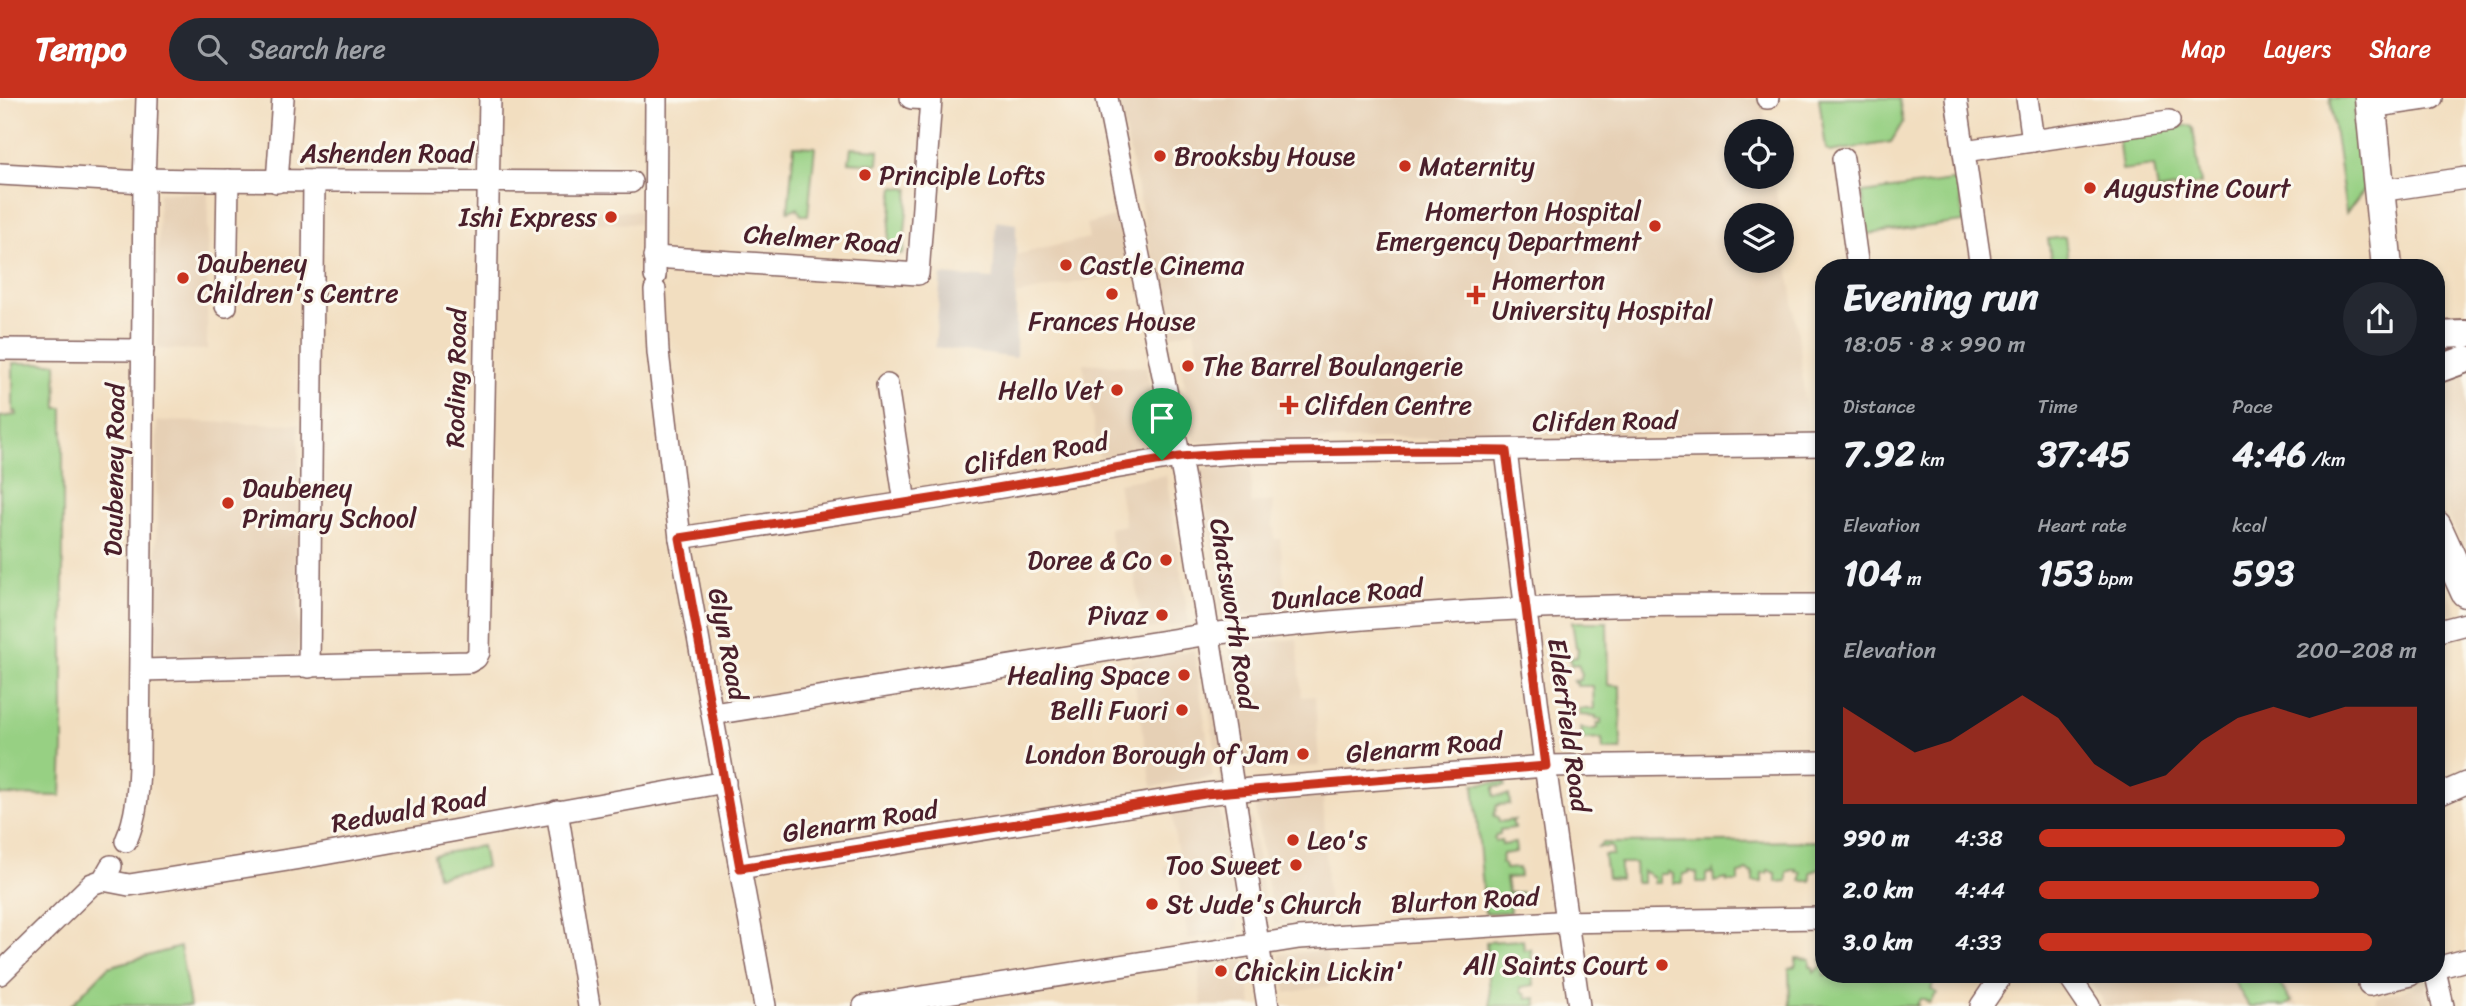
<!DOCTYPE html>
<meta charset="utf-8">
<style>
:root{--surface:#171b24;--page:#242831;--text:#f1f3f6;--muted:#9ea1a6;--accent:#c8321e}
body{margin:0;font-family:Sriracha,sans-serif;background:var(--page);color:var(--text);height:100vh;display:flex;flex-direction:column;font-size:26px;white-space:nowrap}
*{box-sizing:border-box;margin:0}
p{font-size:23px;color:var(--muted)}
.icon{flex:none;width:38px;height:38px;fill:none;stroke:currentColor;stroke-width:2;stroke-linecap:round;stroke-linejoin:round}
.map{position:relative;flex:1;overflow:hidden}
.side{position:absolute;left:1815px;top:161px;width:630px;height:724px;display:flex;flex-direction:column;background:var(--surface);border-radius:28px;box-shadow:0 4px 10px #0003}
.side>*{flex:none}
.buttons{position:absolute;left:1724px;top:21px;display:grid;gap:14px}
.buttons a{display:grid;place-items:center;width:70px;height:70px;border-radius:50%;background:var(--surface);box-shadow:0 4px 10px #0003;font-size:35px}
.pin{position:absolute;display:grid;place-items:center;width:60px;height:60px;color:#fff;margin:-72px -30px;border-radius:50% 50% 50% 0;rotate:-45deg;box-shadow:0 0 7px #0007}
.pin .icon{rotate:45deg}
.round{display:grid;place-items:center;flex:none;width:74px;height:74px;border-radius:37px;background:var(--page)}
.overview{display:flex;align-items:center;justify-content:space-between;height:119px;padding:0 28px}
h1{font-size:38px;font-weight:700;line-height:52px}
.stats{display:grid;grid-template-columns:repeat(3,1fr);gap:10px;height:119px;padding:7px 28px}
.stats div{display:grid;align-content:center}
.stats b{font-size:35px;font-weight:700}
.stats small{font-size:19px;font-weight:400}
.stats p{font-size:19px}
.chart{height:196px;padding:14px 28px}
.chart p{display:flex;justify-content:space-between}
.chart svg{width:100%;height:126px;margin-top:7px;fill:var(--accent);opacity:.7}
ul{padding:0 28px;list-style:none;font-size:23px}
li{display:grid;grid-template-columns:112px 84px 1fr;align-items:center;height:52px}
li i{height:18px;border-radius:9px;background:var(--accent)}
header{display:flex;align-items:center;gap:42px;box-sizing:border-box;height:98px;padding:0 35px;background:var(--accent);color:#fff}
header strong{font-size:33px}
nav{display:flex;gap:38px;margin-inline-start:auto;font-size:24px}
.search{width:490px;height:63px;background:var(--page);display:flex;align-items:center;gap:18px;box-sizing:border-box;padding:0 24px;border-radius:38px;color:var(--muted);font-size:26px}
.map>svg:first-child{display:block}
.built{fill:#e6d0b5}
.industrial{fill:#ccc2b9}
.green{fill:#97d083;stroke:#707857;stroke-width:2}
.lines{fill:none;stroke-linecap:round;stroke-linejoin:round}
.minor-casing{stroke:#85625f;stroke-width:24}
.major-casing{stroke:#85625f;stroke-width:30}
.highway-casing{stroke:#85625f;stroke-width:33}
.minor{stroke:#fff;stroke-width:21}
.major{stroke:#fff;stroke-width:26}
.highway{stroke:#fff;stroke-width:30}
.route-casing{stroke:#fff;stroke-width:14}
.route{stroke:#c8321e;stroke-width:9}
.poi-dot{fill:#c8321e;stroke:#fbf7ec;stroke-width:2.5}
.labels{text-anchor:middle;stroke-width:6;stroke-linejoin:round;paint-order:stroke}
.street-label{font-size:26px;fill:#4a1f2b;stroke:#fbf7ec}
.poi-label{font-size:26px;fill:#4a1f2b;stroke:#fbf7ec;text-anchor:start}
</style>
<header>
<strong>Tempo</strong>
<div class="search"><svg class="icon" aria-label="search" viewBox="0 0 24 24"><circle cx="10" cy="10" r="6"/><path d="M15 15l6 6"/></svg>Search here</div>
<nav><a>Map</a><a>Layers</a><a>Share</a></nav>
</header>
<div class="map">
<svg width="2466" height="908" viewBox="0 0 2466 908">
<rect width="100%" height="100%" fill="#fbf7ec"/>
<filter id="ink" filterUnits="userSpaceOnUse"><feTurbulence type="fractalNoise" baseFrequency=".0143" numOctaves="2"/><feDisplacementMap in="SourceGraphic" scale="14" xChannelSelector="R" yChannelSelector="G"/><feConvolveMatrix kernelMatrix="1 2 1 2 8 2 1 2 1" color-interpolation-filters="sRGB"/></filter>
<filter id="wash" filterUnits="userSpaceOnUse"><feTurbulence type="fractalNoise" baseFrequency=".00686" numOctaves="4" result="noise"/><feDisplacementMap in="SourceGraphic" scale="28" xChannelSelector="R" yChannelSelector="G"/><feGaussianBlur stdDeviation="1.57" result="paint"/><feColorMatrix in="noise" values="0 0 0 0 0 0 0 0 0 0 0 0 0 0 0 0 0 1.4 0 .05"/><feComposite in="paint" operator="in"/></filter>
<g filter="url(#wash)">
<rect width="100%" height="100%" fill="#f2dec0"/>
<g class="built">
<path d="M1118,0H1762L1767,33H1736V79H1774L1780,117H1736V163H1782V129L1800,251L1807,332L1511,339L1194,344L1180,260L1199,257L1194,232L1169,238Z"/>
<path d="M208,94L207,252L157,251L159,95Z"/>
<path d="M587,113H639V126L586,125Z"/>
<path d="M1119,118L1130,174L1015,197V157L1089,140L1086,126Z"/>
<path d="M1083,265L1146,269L1161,349L1099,359Z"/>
<path d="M2466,267V454L2451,424L2436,354V289L2439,284Z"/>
<path d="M157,323L299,326L298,557L156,556Z"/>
<path d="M1223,369L1251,371V406L1274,403L1272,429H1274V441H1280L1287,514L1222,519L1200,371Z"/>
<path d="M1166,377L1189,525L1143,532L1132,464L1115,466L1109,430L1125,427L1118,385Z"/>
<path d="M2436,471L2458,515L2436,521Z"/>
<path d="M1297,541L1302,599L1315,598L1319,668L1250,672L1248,671L1229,547Z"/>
<path d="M1194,552L1213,679L1152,689L1131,563Z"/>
<path d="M1226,557L1267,819L1242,823L1201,560Z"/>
<path d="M1323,695L1329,823L1274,827L1254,701Z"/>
<path d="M1219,706L1239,833L1188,841L1179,778L1166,779L1164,768L1179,765L1172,715Z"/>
<path d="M1327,852L1329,888L1286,895L1280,856Z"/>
<path d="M1245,860L1252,908H1202L1199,885L1201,869Z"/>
<path d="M2087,877H2279L2298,908H2105Z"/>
<path d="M2425,887L2430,908H2378L2376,899Z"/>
</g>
<path class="industrial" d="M996,123L1016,126V260L935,249L941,177L993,181Z"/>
<g class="green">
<path d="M1819,0H1899L1903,24L1891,44L1830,54L1826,51Z"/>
<path d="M2330,0H2357L2354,24L2364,92L2346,115Z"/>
<path d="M2190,27L2193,30L2201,86L2158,93L2154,68L2122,72L2118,37Z"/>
<path d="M794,48L815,49L808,117H801L797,110L788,113Z"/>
<path d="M851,50L879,52L878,66L849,64Z"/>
<path d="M1958,82L1964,124L1868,136L1862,95Z"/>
<path d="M894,89L909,91L903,156L878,155V151L888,143Z"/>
<path d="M2065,139L2068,163L2052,166L2048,141Z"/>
<path d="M13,265H56L57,310H63V651L61,698L0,697V319L17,317L16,313L13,314Z"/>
<path d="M1572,524H1607L1608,587L1620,588L1621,652H1603L1602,641L1583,642L1581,630L1591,632L1597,630V626H1601V621H1596V618L1580,617L1579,611H1594L1593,588H1577V585H1574L1573,583L1580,582L1582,577L1578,566L1571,567L1570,560L1577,559L1578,550L1576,549Z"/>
<path d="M1505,684V688L1494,689V698L1509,697L1510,706L1497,707L1494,718L1498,719L1499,724L1514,722L1512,724L1515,730L1500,732V736L1496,737L1494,741L1495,743L1501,742L1502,747L1515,745L1516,754L1503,756L1501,765L1504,766L1505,771L1519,770L1520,779L1506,780L1508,795L1522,794V798L1511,799L1514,805L1509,806L1510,814L1485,815L1474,686Z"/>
<path d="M1823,743V773L1820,771L1811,774V783H1801V774H1796V771L1787,774V783L1776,784V775L1768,772L1767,775H1762V784H1753V775L1746,772L1744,775L1738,776V784H1727V781L1714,784L1713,773L1712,775L1706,776V784H1697V775L1688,773V775L1683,776V785H1673V776L1667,773V776H1660V785H1654V779L1643,773V785H1636L1635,765H1620V781L1607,780L1604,757H1613L1612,749H1598L1602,745Z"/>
<path d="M482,748L486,769L437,778L433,757Z"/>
<path d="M1523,842L1524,852L1531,851L1532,864L1523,865L1521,873H1524V876L1533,875L1534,887L1521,889V894L1526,897L1527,901L1536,900L1537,908H1491L1486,844Z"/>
<path d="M180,849L190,908L71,907L108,869Z"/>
<path d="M1796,860L1810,861V869H1813L1814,874L1821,869V861H1823L1824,877H1948L1949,880L1945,884L1940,880L1936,881L1932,891L1937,895L1929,905L1924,901H1920L1917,906L1918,908H1790L1789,871L1796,868Z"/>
<path d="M2230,877H2274L2291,904L2284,908H2249Z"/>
</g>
</g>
<g filter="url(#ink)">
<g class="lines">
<g class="minor-casing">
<g id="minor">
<path d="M1107,0L1184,381L1268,908"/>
<path d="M1767,0H1768"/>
<path d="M1956,0L1981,170"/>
<path d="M2027,0L2033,43"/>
<path d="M2370,9L2432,0"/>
<path d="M1964,53L2169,23"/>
<path d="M1843,61L1858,170"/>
<path d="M0,76L144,84"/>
<path d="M144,81C306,84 469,83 631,84"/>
<path d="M277,84L283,0"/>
<path d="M2379,93L2466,80"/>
<path d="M654,159L918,176L931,1L911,0"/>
<path d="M655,178L656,0"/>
<path d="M655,192L658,254L680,440L765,908"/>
<path d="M226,208L228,82"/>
<path d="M0,251L143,252"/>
<path d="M887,287L905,405"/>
<path d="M1506,353L1546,674L1579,908"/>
<path d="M680,440L937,400L1179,359L1238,355L1824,347"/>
<path d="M2439,533L2466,526"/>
<path d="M309,569L314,84"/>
<path d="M141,572L469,564L476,560L479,554L490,0"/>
<path d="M713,616L1209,536C1328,523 1449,513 1569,509C1653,506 1739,507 1824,507"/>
<path d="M2436,698L2466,685"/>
<path d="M557,713L589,908"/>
<path d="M126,743C137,718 138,694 139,668L144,84L147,0"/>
<path d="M740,770L1205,696L1251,691L1546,668L1824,664"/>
<path d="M103,782L129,787L313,758L725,684"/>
<path d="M2436,870L2466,862"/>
<path d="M0,876L92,786L103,782L111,768"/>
<path d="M2068,877L2089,908"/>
<path d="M2436,877L2443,908"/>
<path d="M2369,887L2410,877"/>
<path d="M864,908L1299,840L1556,824L1824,820"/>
<path d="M1981,908L2002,877"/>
</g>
</g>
<g class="major-casing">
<g id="major">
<path d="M2436,237L2466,236"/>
<path d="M2436,272L2466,261"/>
</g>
</g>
<g class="highway-casing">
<g id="highway">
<path d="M2370,0L2387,170"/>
<path d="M2436,428L2466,494"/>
</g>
</g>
<use href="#minor" class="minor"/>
<use href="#major" class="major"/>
<use href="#highway" class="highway"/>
</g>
</g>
<g class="lines" filter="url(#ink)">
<g class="route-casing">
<path id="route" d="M1428,352L1506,353L1546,668L1205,696L740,770L680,440L937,400L1180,359L1238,355Z"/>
</g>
<use href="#route" class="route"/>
</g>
<g class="poi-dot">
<circle cx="1160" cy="58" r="7"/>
<circle cx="1405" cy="68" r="7"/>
<circle cx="865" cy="77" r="7"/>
<circle cx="2090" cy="90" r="7"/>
<circle cx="611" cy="119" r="7"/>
<circle cx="1655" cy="128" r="7"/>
<circle cx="1066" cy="167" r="7"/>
<circle cx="183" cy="180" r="7"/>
<circle cx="1112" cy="196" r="7"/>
<path d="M1472.5 186.5h7v7h7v7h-7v7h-7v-7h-7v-7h7z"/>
<circle cx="1188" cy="268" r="7"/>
<circle cx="1117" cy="292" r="7"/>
<path d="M1285.5 296.5h7v7h7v7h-7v7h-7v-7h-7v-7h7z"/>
<circle cx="228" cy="405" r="7"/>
<circle cx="1166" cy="462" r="7"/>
<circle cx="1162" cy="517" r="7"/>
<circle cx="1184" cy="577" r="7"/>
<circle cx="1182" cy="612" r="7"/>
<circle cx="1303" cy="656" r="7"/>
<circle cx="1293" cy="742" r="7"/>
<circle cx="1296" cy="767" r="7"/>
<circle cx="1152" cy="806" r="7"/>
<circle cx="1662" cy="867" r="7"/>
<circle cx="1221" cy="873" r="7"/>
</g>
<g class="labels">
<g class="street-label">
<text x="387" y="64">Ashenden Road</text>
<text transform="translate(822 141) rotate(4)" y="9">Chelmer Road</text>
<text transform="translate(456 280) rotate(-89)" y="9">Roding Road</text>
<text transform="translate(1605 323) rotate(-1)" y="9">Clifden Road</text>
<text transform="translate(1036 355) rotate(-10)" y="9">Clifden Road</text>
<text transform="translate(114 372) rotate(-89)" y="9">Daubeney Road</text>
<text transform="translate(1347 496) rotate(-5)" y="9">Dunlace Road</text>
<text transform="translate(1234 516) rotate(81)" y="9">Chatsworth Road</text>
<text transform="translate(728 546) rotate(79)" y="9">Glyn Road</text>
<text transform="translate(1569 627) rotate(82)" y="9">Elderfield Road</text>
<text transform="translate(1424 649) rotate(-5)" y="9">Glenarm Road</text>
<text transform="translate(409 712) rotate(-10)" y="9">Redwald Road</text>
<text transform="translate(860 723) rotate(-9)" y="9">Glenarm Road</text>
<text transform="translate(1465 802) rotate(-3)" y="9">Blurton Road</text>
</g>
<g class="poi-label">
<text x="1174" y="67">Brooksby House</text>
<text x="1419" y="77">Maternity</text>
<text x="879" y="86">Principle Lofts</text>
<text x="2104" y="99">Augustine Court</text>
<text x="1641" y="122" text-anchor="end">Homerton Hospital<tspan x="1641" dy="30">Emergency Department</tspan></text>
<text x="597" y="128" text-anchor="end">Ishi Express</text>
<text x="197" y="174">Daubeney<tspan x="197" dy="30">Children's Centre</tspan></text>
<text x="1080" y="176">Castle Cinema</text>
<text x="1492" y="191">Homerton<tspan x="1492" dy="30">University Hospital</tspan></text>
<text x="1112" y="232" text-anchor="middle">Frances House</text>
<text x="1202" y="277">The Barrel Boulangerie</text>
<text x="1103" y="301" text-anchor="end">Hello Vet</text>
<text x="1305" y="316">Clifden Centre</text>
<text x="242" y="399">Daubeney<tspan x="242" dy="30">Primary School</tspan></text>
<text x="1152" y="471" text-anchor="end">Doree &amp; Co</text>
<text x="1148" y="526" text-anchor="end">Pivaz</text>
<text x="1170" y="586" text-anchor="end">Healing Space</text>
<text x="1168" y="621" text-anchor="end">Belli Fuori</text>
<text x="1289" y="665" text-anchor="end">London Borough of Jam</text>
<text x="1307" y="751">Leo's</text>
<text x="1282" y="776" text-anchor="end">Too Sweet</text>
<text x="1166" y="815">St Jude's Church</text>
<text x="1648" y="876" text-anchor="end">All Saints Court</text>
<text x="1235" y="882">Chickin Lickin'</text>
</g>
</g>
</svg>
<div class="buttons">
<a><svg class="icon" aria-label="locate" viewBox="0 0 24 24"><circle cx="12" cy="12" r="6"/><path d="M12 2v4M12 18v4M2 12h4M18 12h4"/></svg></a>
<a><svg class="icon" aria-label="layers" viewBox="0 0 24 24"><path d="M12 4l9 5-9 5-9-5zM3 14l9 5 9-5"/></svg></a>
</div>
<div class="pin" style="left:1162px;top:362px;background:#1e9e55"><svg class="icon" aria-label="arrive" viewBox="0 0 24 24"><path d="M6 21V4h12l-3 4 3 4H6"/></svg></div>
<section class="side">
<div class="overview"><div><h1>Evening run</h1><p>18:05 · 8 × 990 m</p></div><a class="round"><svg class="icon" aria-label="share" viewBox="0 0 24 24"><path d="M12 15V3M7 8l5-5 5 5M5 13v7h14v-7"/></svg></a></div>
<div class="stats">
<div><p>Distance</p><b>7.92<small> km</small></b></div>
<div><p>Time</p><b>37:45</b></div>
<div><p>Pace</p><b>4:46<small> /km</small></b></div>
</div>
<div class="stats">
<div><p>Elevation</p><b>104<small> m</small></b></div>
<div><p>Heart rate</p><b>153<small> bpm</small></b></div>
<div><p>kcal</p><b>593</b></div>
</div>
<div class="chart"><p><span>Elevation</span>200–208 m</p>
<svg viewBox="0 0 160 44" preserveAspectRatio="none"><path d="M0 44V10L10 18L20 26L30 22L40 14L50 6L60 14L70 30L80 38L90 34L100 22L110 14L120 10L130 14L140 10L150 10L160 10V44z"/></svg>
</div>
<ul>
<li><b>990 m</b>4:38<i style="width:81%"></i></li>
<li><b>2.0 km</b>4:44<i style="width:74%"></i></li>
<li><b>3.0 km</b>4:33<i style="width:88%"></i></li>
</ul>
</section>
</div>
